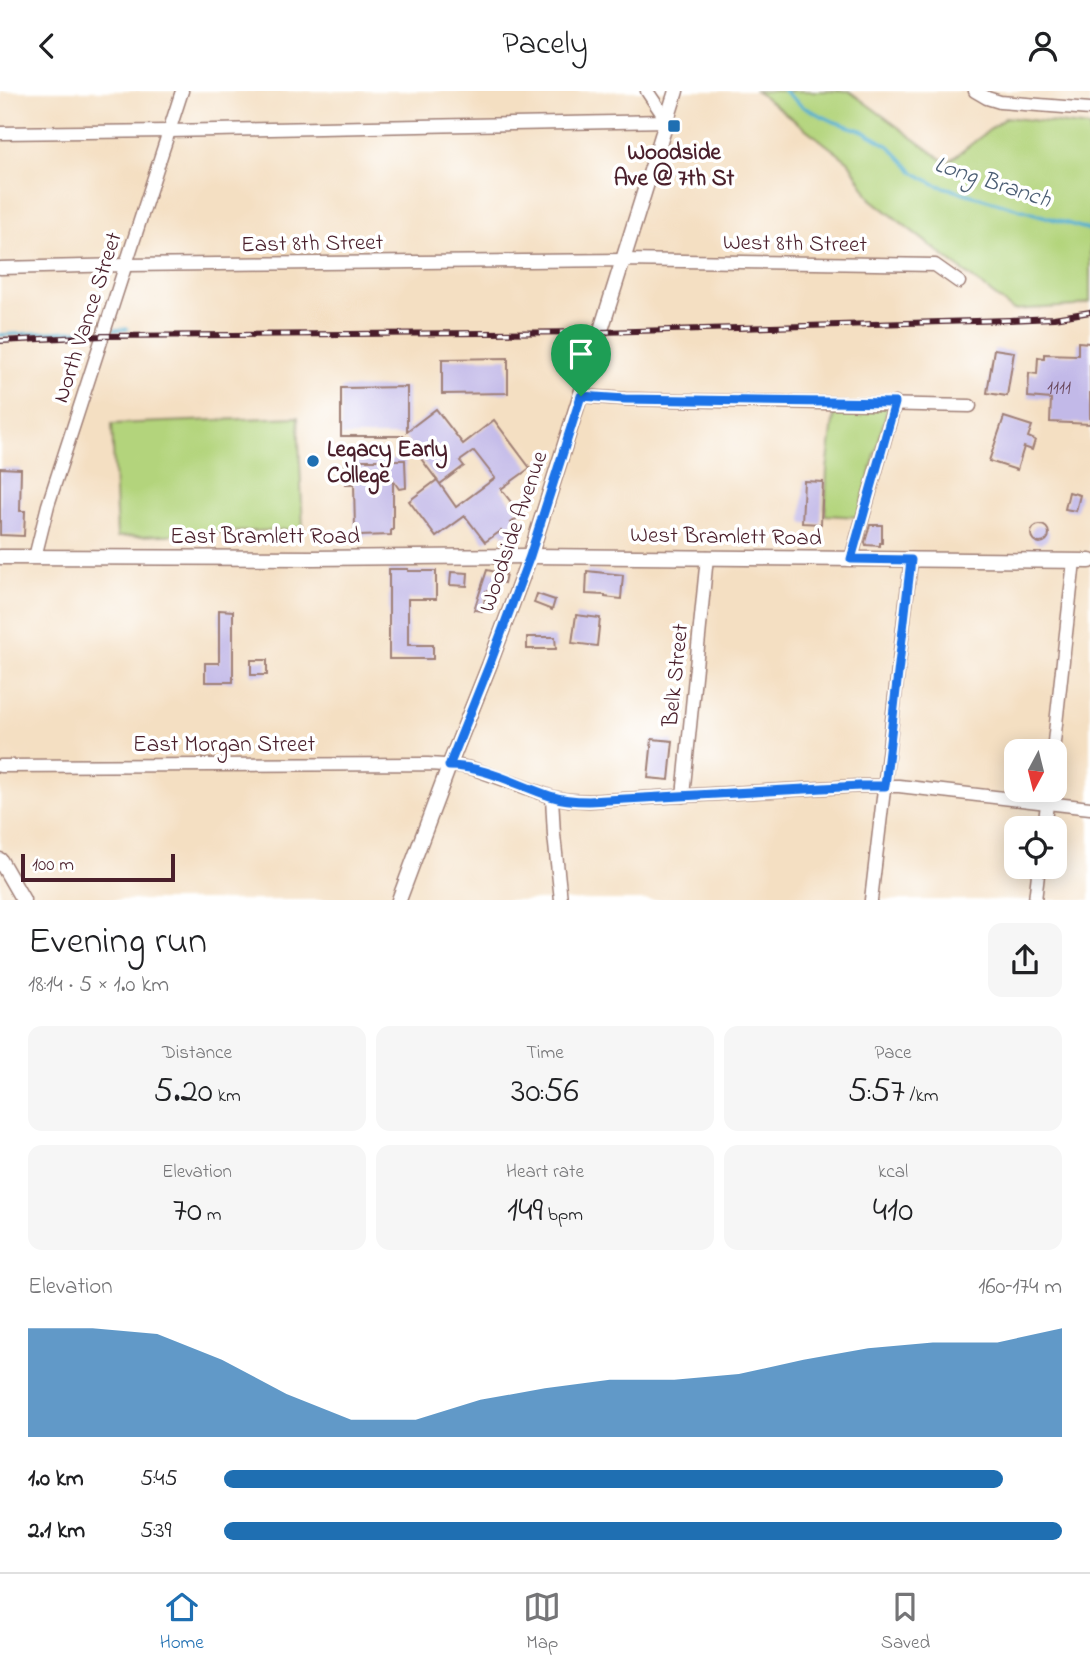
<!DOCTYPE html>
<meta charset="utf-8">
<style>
:root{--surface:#fff;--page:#f6f6f6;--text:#202124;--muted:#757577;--line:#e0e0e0;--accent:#1f6fb2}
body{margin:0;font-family:"Indie Flower",sans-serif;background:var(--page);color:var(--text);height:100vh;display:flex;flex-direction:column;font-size:26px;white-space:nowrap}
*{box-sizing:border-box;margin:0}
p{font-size:23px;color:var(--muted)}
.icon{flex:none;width:38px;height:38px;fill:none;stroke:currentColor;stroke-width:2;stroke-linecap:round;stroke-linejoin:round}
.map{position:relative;height:809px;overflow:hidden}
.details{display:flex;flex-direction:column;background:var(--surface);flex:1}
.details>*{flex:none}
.needle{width:46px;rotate:187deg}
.fabs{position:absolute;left:1004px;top:648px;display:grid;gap:14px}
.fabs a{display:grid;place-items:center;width:63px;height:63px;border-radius:14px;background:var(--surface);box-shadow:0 4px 18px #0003;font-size:35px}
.scale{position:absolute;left:21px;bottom:18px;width:154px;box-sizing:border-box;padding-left:7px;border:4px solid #4a1f2b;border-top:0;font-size:19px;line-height:24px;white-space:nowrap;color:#4a1f2b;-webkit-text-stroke:5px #fff;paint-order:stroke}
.pin{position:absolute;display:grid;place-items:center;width:60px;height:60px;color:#fff;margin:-72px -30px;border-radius:50% 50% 50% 0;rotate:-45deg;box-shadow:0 0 7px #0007}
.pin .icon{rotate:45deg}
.round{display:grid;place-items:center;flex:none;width:74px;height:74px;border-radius:14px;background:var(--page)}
.headline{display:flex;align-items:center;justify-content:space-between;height:119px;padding:0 28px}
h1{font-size:38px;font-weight:600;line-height:52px}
.metrics{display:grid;grid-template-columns:repeat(3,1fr);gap:10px;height:119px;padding:7px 28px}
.metrics div{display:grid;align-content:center;border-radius:14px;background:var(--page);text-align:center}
.metrics b{font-size:35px;font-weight:600}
.metrics small{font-size:19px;font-weight:400}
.metrics p{font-size:19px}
.chart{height:196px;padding:14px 28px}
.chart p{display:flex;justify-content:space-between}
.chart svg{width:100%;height:126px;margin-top:7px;fill:var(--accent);opacity:.7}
ul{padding:0 28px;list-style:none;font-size:23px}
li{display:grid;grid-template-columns:112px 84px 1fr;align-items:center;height:52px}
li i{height:18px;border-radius:9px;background:var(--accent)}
header{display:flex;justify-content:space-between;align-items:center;height:91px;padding:0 28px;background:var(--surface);font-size:32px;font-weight:600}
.menu{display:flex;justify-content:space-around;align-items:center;height:98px;border-top:2px solid var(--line);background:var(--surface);font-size:19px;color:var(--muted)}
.menu a{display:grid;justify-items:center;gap:4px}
.menu .selected{color:var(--accent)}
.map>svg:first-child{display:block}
.green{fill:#b3d47c;stroke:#7e7a54;stroke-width:2}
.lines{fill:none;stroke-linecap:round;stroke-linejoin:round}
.stream{stroke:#50adcf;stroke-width:3.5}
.building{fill:#c2b9e8}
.minor-casing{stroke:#9f7f76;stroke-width:15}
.tertiary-casing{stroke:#9f7f76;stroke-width:17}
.minor{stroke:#fff;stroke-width:12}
.tertiary{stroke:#fff;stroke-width:14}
.rail-casing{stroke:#4a1f2b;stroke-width:6}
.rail{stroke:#fff;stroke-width:3.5;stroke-dasharray:10;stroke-linecap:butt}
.route-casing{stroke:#fff;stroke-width:14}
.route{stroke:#1a73e8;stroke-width:9}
.poi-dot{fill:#1f6fb2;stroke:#fff;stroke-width:2.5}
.labels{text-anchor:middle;stroke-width:7;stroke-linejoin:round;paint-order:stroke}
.number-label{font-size:19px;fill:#68465a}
.poi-label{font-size:23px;font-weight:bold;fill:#4a1f2b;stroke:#fff}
.street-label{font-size:23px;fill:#4a1f2b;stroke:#fff}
.water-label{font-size:24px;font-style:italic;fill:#4d5f75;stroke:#fff}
</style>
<header><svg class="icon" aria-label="back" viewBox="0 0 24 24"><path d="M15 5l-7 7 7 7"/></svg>Pacely<svg class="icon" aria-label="person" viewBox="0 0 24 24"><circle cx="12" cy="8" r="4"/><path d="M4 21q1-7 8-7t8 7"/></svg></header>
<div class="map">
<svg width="1090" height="809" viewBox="0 0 1090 809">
<rect width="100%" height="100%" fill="#fff"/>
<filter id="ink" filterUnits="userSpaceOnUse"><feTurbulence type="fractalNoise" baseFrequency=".0143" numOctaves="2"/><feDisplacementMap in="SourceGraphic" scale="14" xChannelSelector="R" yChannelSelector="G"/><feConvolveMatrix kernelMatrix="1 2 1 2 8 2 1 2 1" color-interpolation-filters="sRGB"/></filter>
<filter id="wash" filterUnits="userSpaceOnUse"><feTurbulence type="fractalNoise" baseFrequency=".00686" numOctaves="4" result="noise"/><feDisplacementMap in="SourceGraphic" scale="28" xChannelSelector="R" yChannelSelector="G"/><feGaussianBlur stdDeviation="1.57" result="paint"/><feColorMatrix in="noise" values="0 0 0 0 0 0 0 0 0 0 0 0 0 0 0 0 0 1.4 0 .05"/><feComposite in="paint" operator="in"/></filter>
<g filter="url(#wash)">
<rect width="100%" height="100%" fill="#f4dfc2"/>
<g class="green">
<path d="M756,0H849L947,72L1006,26L1090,36V211L1075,215L1013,219L871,108L849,71Z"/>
<path d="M835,315L888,316L858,426L825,424L827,379Z"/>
<path d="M298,326L303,438L117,446L112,333Z"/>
</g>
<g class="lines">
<g class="stream">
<path d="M784,0L803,16L835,31L863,40L889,55L915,82L937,94L1090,139"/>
<path d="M114,239L127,238"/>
<path d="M0,244L91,239"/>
</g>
</g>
<g id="blocks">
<g class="building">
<path d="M1078,251L1090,252V333L1050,331L1051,308L1028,306L1029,282L1037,283L1038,266L1044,267V263L1078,264Z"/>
<path d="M994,258L1014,261L1007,305L987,302Z"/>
<path d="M508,267V302L442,303V268Z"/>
<path d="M407,296V340L436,318L463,353L494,329L530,377L501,398L521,424L511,432L515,437L504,445L501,440L485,451L465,425L436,446L409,410L437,389L456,416L495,387L474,360L460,370L464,375L440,393L404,345H341V297Z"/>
<path d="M1004,326L1032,335L1028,346L1035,349L1032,359L1024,356L1017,379L989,370Z"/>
<path d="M345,369H405L406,397L399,398L393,389V439H391V444L358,445V439H355L354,393H346Z"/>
<path d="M0,377L21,378L20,420H25L24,445L0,444Z"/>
<path d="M804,390L823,391L821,433L802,432Z"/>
<path d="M1069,401L1080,404L1076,420L1065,418Z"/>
<path d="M870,434H882V452H880V455L866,454L865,451Z"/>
<circle cx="1040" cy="443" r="9"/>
<path d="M389,478H408V480H436V508H408V554H433V568H389Z"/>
<path d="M487,479L506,483L504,492L494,490L490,501L486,500L483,520L474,519Z"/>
<path d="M587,480L623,484L621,508L605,506V504L586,503Z"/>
<path d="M451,481L468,482L467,495L450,494Z"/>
<path d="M537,503L555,509L552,519L534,512Z"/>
<path d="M219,519L233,520V591H205V572H219Z"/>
<path d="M576,524L600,527L597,555L572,552Z"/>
<path d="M527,546H555L556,558H527Z"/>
<rect x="251" y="569" width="16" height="15"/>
<path d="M652,648L673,650L669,689L648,687Z"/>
</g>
</g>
</g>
<g filter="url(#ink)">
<use href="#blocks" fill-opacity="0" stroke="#9f7f76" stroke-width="2"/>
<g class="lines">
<g class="minor-casing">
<g id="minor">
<path d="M647,0L667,30"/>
<path d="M975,0L987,7L1000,11L1090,18"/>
<path d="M0,42L169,40L667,30"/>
<path d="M0,177L126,174L624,169L935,174L959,191"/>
<path d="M581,305L625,308L970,315"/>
<path d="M35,466L48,414L182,0"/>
<path d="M851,468L895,312"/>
<path d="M1053,660L1074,470"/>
<path d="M0,675L428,673L460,675L474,678L552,706L568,709L589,710L860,695H899L1090,717"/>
<path d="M683,705L707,466"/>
<path d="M552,706L554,744L561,809"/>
<path d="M1044,737L1049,698"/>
<path d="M871,809L911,469"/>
<path d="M1035,809L1039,775"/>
</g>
</g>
<g class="tertiary-casing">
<g id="tertiary">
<path d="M0,466L312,467L530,465L1090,470"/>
<path d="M0,769L23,809"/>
<path d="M399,809L449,675L489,575L530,465L676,0"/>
</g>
</g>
<use href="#minor" class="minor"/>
<use href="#tertiary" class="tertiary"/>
<g class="rail-casing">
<path id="rail" d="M0,250L103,245L601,241L1009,229L1054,227L1090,221"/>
</g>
<use href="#rail" class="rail"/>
</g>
</g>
<g class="lines" filter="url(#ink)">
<g class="route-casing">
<path id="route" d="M581,305L625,308L895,312L851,468L911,469L885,695H860L589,710C576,710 562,709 550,705C517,694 484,675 449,675L489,575L530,465Z"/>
</g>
<use href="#route" class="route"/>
</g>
<g class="poi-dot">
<rect x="667" y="28" width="14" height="14" rx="3.5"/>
<circle cx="313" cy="370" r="7"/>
</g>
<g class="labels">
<g class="number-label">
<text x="1059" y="302">1111</text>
</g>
<g class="poi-label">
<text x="674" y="68">Woodside<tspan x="674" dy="26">Ave @ 7th St</tspan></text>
<text x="327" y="365" text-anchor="start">Legacy Early<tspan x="327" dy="26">College</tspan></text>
</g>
<g class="street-label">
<text transform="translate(312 151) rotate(-1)" y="8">East 8th Street</text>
<text transform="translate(795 151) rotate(1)" y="8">West 8th Street</text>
<text transform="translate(86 226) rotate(-72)" y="8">North Vance Street</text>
<text transform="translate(512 440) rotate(-71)" y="8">Woodside Avenue</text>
<text x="265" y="452">East Bramlett Road</text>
<text transform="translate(726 444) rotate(1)" y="8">West Bramlett Road</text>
<text transform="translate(674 584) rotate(-84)" y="8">Belk Street</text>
<text x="224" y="660">East Morgan Street</text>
</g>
<g class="water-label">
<text transform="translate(993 90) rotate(18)" y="8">Long Branch</text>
</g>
</g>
</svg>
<div class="fabs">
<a><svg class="needle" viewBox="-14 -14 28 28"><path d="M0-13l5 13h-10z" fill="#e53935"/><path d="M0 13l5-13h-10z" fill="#757577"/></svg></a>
<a><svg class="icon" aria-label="locate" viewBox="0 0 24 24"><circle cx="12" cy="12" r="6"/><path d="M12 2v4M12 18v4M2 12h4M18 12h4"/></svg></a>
</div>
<div class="scale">100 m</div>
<div class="pin" style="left:581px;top:305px;background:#1e9e55"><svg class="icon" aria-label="arrive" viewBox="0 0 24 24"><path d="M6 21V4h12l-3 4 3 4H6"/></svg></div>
</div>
<section class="details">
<div class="headline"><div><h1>Evening run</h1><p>18:14 · 5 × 1.0 km</p></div><a class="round"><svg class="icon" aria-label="share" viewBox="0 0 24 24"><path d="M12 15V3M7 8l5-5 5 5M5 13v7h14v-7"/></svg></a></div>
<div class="metrics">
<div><p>Distance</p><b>5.20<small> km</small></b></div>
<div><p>Time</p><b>30:56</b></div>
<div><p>Pace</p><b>5:57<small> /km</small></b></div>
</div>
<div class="metrics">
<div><p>Elevation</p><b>70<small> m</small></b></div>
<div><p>Heart rate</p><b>149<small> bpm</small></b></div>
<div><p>kcal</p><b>410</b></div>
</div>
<div class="chart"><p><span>Elevation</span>160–174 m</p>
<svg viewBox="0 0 160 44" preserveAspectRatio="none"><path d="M0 44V6L10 6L20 8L30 17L40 29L50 38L60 38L70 31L80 27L90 24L100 24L110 22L120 17L130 13L140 11L150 11L160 6V44z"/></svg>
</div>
<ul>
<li><b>1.0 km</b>5:45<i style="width:93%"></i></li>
<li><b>2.1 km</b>5:39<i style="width:100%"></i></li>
</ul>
</section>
<nav class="menu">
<a class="selected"><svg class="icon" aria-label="home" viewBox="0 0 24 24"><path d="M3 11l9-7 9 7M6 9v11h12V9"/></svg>Home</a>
<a><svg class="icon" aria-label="map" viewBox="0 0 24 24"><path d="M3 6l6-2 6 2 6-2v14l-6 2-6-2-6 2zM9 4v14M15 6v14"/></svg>Map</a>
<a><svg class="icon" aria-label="saved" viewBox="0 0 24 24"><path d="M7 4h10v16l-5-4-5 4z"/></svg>Saved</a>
</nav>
